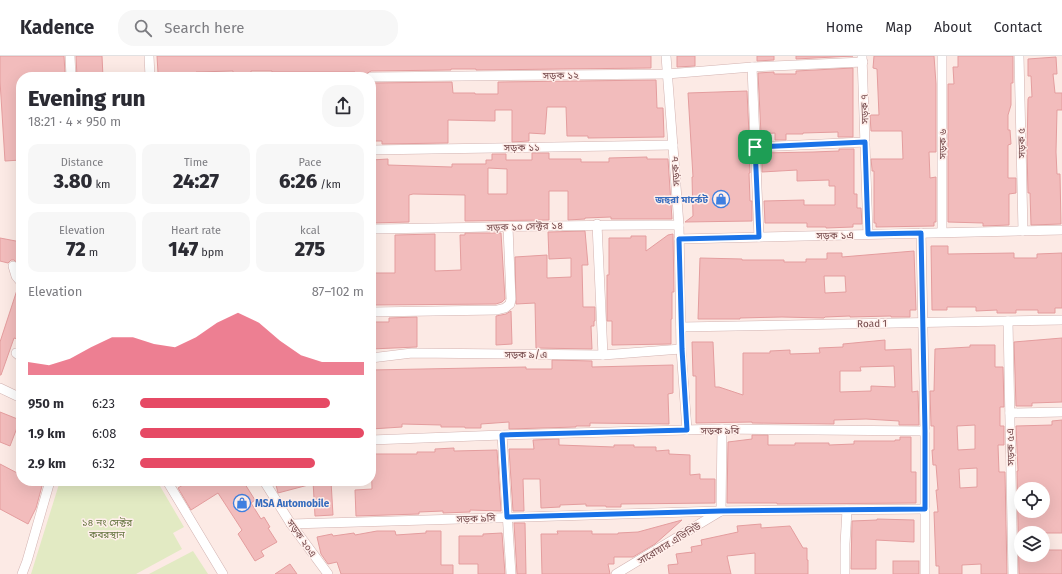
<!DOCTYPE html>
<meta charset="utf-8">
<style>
:root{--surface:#fff;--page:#f7f7f7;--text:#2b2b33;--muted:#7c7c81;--line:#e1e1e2;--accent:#e64a65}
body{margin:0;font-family:"Fira Sans","Noto Sans Bengali",sans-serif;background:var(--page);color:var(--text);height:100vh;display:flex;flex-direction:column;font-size:15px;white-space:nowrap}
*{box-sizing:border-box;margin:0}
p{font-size:13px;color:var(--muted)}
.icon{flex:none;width:22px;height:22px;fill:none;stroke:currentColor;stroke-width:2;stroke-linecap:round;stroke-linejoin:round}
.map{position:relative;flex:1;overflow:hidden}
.details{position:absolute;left:16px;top:16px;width:360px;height:414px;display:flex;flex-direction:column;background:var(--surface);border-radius:16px;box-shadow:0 4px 16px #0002}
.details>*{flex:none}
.controls{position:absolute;left:1014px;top:426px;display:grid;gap:8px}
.controls a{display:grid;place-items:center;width:36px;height:36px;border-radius:50%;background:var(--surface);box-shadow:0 4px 16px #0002;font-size:20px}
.pin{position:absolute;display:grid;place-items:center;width:34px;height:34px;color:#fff;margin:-17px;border-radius:8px;box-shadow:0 2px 6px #0006}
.round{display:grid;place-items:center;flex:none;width:42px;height:42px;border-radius:16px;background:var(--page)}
.overview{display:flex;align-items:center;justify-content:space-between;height:68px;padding:0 12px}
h1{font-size:22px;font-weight:800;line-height:30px}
.metrics{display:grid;grid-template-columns:repeat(3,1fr);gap:6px;height:68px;padding:4px 12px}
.metrics div{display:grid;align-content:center;border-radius:10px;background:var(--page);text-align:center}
.metrics b{font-size:20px;font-weight:800}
.metrics small{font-size:11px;font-weight:400}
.metrics p{font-size:11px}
.chart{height:112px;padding:8px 12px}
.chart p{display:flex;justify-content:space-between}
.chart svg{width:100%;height:72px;margin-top:4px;fill:var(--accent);opacity:.7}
ul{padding:0 12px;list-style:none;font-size:13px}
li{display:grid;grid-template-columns:64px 48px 1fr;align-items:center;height:30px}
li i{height:10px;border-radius:5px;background:var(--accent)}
header{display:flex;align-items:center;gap:24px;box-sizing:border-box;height:56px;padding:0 20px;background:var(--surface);border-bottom:1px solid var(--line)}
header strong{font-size:19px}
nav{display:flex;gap:22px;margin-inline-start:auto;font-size:14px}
.search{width:280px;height:36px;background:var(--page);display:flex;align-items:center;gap:10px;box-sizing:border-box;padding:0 14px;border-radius:16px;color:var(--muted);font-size:15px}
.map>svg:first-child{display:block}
.green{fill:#e2eac3}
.building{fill:#f2bcbc;stroke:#e49d9e;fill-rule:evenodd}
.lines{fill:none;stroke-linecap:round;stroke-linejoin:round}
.street-casing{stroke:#d3b3b1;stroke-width:10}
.street{stroke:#fff;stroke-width:9}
.route-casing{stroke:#fff;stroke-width:8}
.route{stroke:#1a73e8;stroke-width:5}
.labels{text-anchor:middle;stroke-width:3;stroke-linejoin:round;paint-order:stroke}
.street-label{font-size:10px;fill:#754a4c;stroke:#ffefeb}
.shop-label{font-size:10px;font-weight:bold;fill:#366cbe;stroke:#ffefeb;text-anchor:end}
.park-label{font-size:10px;fill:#64743f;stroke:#ffefeb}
</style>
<header>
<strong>Kadence</strong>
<div class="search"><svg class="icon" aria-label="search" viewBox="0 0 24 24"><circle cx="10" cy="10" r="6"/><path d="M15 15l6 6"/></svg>Search here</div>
<nav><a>Home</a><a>Map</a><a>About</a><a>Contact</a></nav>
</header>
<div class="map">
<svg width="1062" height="518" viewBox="0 0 1062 518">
<rect width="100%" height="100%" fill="#fceae5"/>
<g class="green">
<path d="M60,425H157L184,471L173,477L182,493L136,518H31Z"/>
<path d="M193,495L208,518H149Z"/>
</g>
<g class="building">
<path d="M0,0H64L65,17L21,21V104L5,105L0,25Z"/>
<path d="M76,0H102L103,21H77Z"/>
<path d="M157,0H651V12L476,14V13H451V14L371,15L366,18L355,17V16H272V15H251V20H233V15L196,16V19H179V17H158Z"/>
<path d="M677,0H695V10L677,11Z"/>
<path d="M757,0H774V4L757,5Z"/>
<path d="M796,0H853L796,3Z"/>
<path d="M874,0H934L936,28V96H929L930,122L936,121V166H934V170L876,171V167H874V115H872V113L871,103H903L902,75H871L870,59H879L877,13L873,12Z"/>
<path d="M958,0H1013V27H1011V49L1008,59V74H1010L1011,88L1008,89V122H1016V137L1009,138V169L983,170V167L948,166V28H954L953,11H958Z"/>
<path d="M1056,1L1057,18H1053L1055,37H1062V54H1057L1056,96L1057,118H1060L1061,168L1031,169L1030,137H1028L1027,95L1028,43L1029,41H1032L1031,20H1028V3Z"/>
<path d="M853,12V81H838V76L803,77V78H786V84H775V77L761,78L758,17L774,16V18H796V15Z"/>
<path d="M656,24L657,52H663L664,81L588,82V80H567L566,51H547L545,78L529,77V85L512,86V54H495V65L448,64V87L382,88V85H371V27L452,26L453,37H475V38H498V26Z"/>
<path d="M747,35L749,78H747L748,96H749L750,117H749L750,145H752V165L685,166L693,160L692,121H693L688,37Z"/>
<path d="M839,93H854V138H857V152H861L862,168H853V171L826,172V171H807V167H765L764,145L804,144V149H835V130H829V124L797,125V114L762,116V97L813,96L839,95Z"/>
<path d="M532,97H549V103H581V106H609V102L647,101V103H668L672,163H611V161L585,162V163L568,164V135H549V164L465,165V139L413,138L409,139V166L371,167V104L388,103V109L452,111V108H486V104H492V98H506V104H532ZM488,112L507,113V138H488Z"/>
<path d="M585,175L588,209H582L583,251H595V265H594V270H591L592,293L536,292L535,247L516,248L515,201L547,199V222L571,221V202L549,203L548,176Z"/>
<path d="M465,177H501L505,243L502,246L496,248L371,249V217H395V179L435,178V215L461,214L460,179H465Z"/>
<path d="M673,178L674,236H672V263H671V288L612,289V265H607V219H609V182H631V180H646V195L668,179Z"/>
<path d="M0,182L21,186V210L14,204H11L8,207L0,205Z"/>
<path d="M931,190H948V198L1014,197V202H1037V198L1062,197V252H1055V257H1038V254H1016V257H997V254L976,255V251H947V254H932Z"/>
<path d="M914,195L916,254H910V261H891V260L850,261V260L825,261L824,262L782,261L740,262V263H698L700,202L742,203V204H784V206H806V203H827V197H842V201ZM824,220H845L846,236L825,237Z"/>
<path d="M18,231L21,232V284L14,282L1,319H0V286Z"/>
<path d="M511,255L512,288L496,289V260L506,258Z"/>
<path d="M417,261V291L371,293V266H389V262Z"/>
<path d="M1062,282V346L1032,347V350H1016L1014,286Z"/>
<path d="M885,284V294L911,293L912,336L918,335L919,369H899V365L866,363L834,364V368L752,367V366L696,367V320H693L692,286H713L715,331H719L743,339V297H770V295L790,294V298L820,297L819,292L843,291V288ZM894,310L895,331L871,330V335L840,336V315H861L860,311Z"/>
<path d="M970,289H995V311H1003L1004,351H1000V370H1004V389H998L999,416H1005L1007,518H981V508L962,509V518H939V510H936L934,456H938L936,434H938L936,409H933L932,394H934V370H931L930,335H934L935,293L970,291ZM975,369V393L958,394L957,370ZM977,412V431L960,432L959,413Z"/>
<path d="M552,304L592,305V311L673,309V337L668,338L669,368L590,367V370H576V371L509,373V366L481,368V372H465V371H441V369L402,368V371L371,373V314L526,311V313H552Z"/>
<path d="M0,356L20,364L10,390L0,386Z"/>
<path d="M1062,364V477H1021V499H1043V494H1062V518H1019L1017,415H1018L1016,370L1052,369V365ZM1021,433H1043V455H1021Z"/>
<path d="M752,379H768V389H795V387H829V389L854,388V385H895V384H900V381H911V416H916V447L777,448V447H727L728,386L752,383Z"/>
<path d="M559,383V389L614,391V389H634V391H656V395L669,394V398L690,399V419L700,418V423H715V447L621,448V451H606V450H586V448L560,449V451L541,452L540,423H523L524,455H513L509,393H534L533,384Z"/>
<path d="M454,392V395L497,394L501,455L470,454V456L443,457V455L419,456V458L356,460L355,434L372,433L371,398H417V396H435V393Z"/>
<path d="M0,408L21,419V425H33L42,430L36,452L28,468L0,453Z"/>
<path d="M189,425H243L255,444L251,447L261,463L264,461L270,471L268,472L277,486L261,495L264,500L255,505L238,478L242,474L218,437L191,454L178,432Z"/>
<path d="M275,425H312V428L278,437Z"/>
<path d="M313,425H331L333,459L315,460Z"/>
<path d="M877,463L914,464V486L876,484V513H851L852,465L877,464Z"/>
<path d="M682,464L655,488L633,501H614V508H608L610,518H542L541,478H558L557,475H592V478H618V477L638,476Z"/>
<path d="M514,467H525L526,518H517Z"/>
<path d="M761,468V472L790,470L803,492H807V504H808V518H755V497L727,500L731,518H669L668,509L678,508L676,498L692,496L691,491L702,489L701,484L738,476L737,470Z"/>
<path d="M377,475H395L396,479L426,477V475H441V509H453V518H341L337,506L328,508L321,498L317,481L332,478L333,480L354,477L355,479Z"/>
<path d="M502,477L505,518H478V508H459V480H483V478Z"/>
<rect x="893" y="505" width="26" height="13"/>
<path d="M290,508L297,518H275Z"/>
</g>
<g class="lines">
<g class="street-casing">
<g id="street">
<path d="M70,0L71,21"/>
<path d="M149,0L150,21"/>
<path d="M666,0L679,169L681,293L687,374"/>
<path d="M862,0L868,178"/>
<path d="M1019,0L1023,175"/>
<path d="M752,11L759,181"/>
<path d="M371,21L667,18L752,11L863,6"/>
<path d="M755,91L865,86"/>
<path d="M371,94L673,89"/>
<path d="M597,168L603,299"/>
<path d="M371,173C474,172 576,168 679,169"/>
<path d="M942,176V0"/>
<path d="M921,177L925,375V518"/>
<path d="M679,183L1062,174"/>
<path d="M13,210L16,220L21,226"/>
<path d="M371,256L497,254L505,252L510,248L511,243L508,171"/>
<path d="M1008,265L1013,518"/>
<path d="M681,271L1062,264"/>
<path d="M16,297L21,301"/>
<path d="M371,302L412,297L603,299L681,293"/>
<path d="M0,332L21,342"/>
<path d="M1010,357L1062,356"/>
<path d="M502,379L511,518"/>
<path d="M371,384L502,379L722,373L925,375"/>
<path d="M167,425L223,518"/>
<path d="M264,425L291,468L328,518"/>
<path d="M291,468L721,455L925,453"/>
<path d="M22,518L27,505L50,425"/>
<path d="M616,518L721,455L722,373"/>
<path d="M845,518V488L847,454"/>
</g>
</g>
<use href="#street" class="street"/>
</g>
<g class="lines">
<g class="route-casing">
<path id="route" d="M865,86L868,178L921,177L925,375V453L721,455L507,461L502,379L687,374L682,293L679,183L759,181L755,91Z"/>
</g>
<use href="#route" class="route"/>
</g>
<defs>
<g id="shop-ring" transform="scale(0.9)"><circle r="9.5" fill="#ffefeb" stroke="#3f7fe0" stroke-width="1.5"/><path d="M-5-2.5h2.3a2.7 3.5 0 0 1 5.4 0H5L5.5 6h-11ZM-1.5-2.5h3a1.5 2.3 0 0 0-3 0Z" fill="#3f7fe0"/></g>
</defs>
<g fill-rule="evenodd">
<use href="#shop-ring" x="721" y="143"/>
<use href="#shop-ring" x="242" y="447"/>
</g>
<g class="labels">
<g class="street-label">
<text transform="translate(561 19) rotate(-1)" y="4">সড়ক ১২</text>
<text transform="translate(864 53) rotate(-92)" y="4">সড়ক ৭</text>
<text transform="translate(1021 87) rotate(-91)" y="4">সড়ক ৫</text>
<text transform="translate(942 88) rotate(-90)" y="4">সড়ক ৬</text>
<text transform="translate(522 91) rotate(-1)" y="4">সড়ক ১১</text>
<text transform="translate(675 115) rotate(-94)" y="4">সড়ক ৮</text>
<text transform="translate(525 170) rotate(-2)" y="4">সড়ক ১০ সেক্টর ১৪</text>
<text transform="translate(835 179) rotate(-1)" y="4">সড়ক ১এ</text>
<text transform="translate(872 267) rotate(-1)" y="4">Road 1</text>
<text x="526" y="302">সড়ক ৯/এ</text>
<text x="720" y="378">সড়ক ৯বি</text>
<text transform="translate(1010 391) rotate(-91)" y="4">সড়ক ৫এ</text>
<text transform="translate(476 462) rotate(-2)" y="4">সড়ক ৯সি</text>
<text transform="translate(302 482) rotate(55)" y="4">সড়ক ২০এ</text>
<text transform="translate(669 487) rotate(-31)" y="4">সারোয়ার এভিনিউ</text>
</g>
<g class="shop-label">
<text x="708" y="147">জহুরা মার্কেট</text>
<text x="255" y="451" text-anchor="start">MSA Automobile</text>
</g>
<g class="park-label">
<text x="107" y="470">১৪ নং সেক্টর<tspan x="107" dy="12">কবরস্থান</tspan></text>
</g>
</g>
</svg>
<div class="controls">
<a><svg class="icon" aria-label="locate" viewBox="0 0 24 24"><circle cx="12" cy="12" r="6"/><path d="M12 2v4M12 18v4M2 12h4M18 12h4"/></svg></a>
<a><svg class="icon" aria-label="layers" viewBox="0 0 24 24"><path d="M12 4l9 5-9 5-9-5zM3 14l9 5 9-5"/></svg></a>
</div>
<div class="pin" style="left:755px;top:91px;background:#1e9e55"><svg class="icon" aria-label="arrive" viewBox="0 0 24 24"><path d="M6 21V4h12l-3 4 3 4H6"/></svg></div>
<section class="details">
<div class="overview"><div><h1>Evening run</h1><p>18:21 · 4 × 950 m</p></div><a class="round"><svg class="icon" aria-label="share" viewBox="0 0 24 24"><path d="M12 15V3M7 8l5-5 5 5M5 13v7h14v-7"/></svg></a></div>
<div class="metrics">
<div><p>Distance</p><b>3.80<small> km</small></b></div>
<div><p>Time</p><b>24:27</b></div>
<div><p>Pace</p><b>6:26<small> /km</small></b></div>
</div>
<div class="metrics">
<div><p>Elevation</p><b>72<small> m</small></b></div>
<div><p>Heart rate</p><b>147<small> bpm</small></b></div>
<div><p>kcal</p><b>275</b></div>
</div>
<div class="chart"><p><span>Elevation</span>87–102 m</p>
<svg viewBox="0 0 160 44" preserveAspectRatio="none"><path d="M0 44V36L10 38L20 34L30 27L40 21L50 21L60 25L70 27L80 21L90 12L100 6L110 12L120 23L130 32L140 36L150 36L160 36V44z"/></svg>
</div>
<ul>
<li><b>950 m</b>6:23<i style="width:85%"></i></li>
<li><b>1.9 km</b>6:08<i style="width:100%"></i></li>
<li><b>2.9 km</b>6:32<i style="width:78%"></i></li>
</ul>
</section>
</div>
